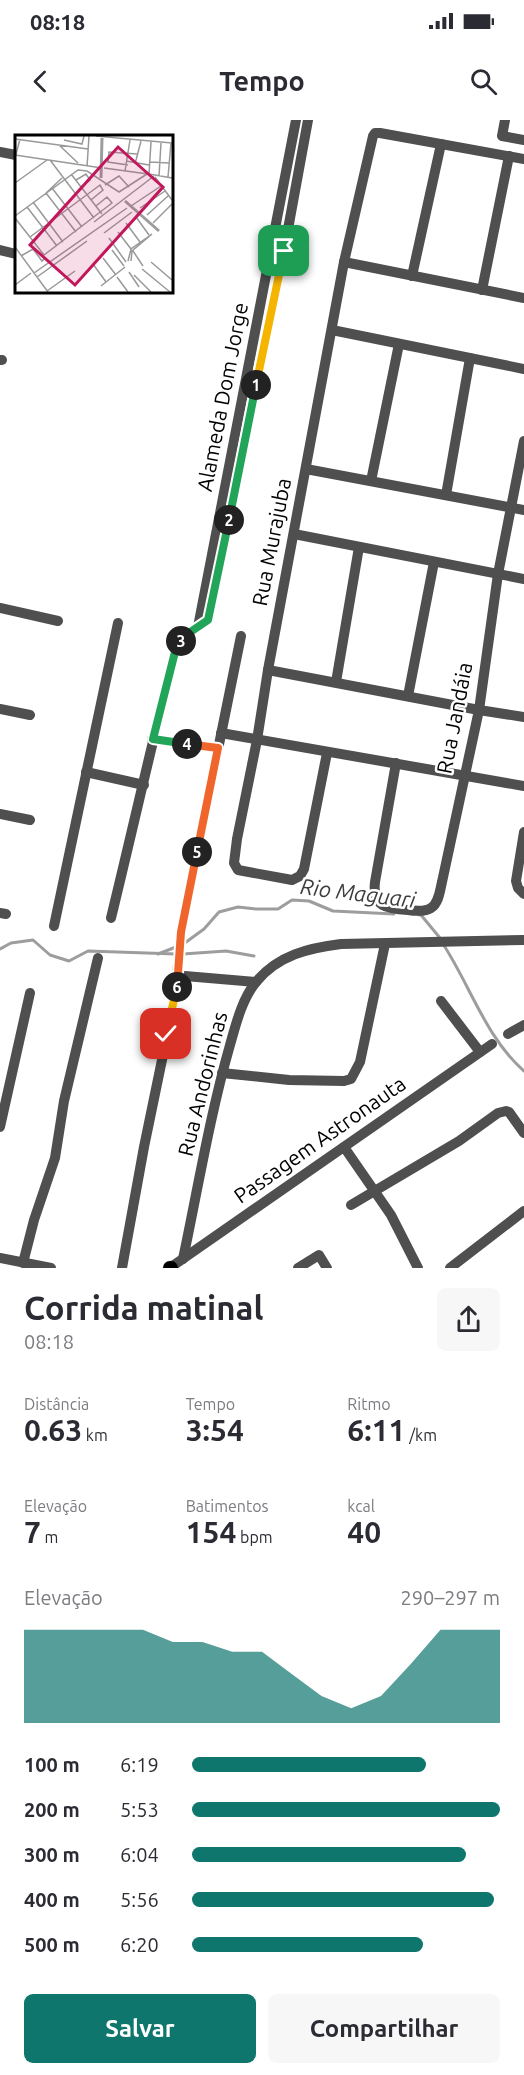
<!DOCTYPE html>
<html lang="pt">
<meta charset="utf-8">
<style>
:root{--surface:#fff;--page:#f7f7f7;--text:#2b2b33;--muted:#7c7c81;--accent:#0f766e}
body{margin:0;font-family:Ubuntu,sans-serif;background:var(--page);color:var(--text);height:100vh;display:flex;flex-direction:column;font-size:22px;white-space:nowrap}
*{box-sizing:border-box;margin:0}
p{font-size:20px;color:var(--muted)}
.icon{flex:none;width:33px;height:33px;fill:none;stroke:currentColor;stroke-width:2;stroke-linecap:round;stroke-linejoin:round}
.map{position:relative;height:1148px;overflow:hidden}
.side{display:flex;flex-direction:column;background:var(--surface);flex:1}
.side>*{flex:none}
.pin{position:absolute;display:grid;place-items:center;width:51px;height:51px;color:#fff;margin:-26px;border-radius:12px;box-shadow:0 3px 9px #0006}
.km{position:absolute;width:30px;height:30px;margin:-15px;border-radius:50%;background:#222;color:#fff;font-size:16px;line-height:30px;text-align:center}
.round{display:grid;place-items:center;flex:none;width:63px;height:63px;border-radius:9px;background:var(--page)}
.overview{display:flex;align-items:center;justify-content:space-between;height:102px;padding:0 24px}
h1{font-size:33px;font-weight:700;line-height:45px}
.stats{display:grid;grid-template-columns:repeat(3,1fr);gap:9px;height:102px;padding:6px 24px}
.stats div{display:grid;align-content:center}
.stats b{font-size:30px;font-weight:700}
.stats small{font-size:16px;font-weight:400}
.stats p{font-size:16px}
.chart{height:168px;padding:12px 24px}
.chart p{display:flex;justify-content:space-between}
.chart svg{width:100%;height:108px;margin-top:6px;fill:var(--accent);opacity:.7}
.button{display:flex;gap:12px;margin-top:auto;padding:12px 24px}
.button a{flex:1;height:69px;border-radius:9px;background:var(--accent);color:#fff;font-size:24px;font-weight:700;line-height:69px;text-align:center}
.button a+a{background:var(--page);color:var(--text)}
ul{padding:0 24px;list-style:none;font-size:20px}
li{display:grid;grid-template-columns:96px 72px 1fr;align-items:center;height:45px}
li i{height:15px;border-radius:8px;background:var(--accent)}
.status{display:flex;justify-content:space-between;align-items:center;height:42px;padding:0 30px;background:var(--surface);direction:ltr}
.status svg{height:16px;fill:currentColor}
header{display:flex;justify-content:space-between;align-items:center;height:78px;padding:0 24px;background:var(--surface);font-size:27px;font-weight:700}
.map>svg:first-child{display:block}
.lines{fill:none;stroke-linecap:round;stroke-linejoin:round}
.stream{stroke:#9d9d9d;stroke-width:3}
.major-casing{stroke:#dbdbdb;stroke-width:15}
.minor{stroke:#4f4f4f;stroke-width:10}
.major{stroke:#000;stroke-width:14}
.split-1-casing{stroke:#fff;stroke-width:12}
.split-2-casing{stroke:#fff;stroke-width:12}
.split-3-casing{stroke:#fff;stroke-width:12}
.split-4-casing{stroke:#fff;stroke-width:12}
.split-5-casing{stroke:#fff;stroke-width:12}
.split-6-casing{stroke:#fff;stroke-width:12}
.split-7-casing{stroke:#fff;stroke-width:12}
.split-1{stroke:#f5b400;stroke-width:8}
.split-2{stroke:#22a559;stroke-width:8}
.split-3{stroke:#22a559;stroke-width:8}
.split-4{stroke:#22a559;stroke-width:8}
.split-5{stroke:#f0652b;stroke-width:8}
.split-6{stroke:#f0652b;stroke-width:8}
.split-7{stroke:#f5b400;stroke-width:8}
.labels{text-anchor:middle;stroke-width:5;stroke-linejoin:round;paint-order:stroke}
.street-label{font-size:21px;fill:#000;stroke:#fff}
.water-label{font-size:22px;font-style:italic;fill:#3e3e3e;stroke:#fff}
.inset-river{fill:none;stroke:#9d9d9d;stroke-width:3}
.inset-road{fill:none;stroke:#999;stroke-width:1.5}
.view{fill:#c2185b;fill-opacity:0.15;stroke:#c2185b;stroke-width:3}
.inset-edge{fill:none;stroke:#000;stroke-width:3}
</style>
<div class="status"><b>08:18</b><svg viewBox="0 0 49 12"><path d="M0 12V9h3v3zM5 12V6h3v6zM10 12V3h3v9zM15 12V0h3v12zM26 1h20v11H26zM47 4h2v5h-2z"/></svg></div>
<header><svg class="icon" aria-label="back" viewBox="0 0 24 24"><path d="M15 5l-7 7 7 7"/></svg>Tempo<svg class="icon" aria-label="search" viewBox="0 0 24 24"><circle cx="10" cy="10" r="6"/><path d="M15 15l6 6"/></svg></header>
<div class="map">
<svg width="524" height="1148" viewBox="0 0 524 1148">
<rect width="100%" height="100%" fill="#fff"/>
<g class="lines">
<g class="stream">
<path d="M419,795H421L440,818"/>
<path d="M443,824C470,865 486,918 524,951"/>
<path d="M182,825L204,809L219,792L238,787L256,789H278L292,780L309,781L333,791L394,794"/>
<path d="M0,829L11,823L33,820L50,835L69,841L88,831L176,834"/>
<path d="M158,834L176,827"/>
<path d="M183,834L226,831L254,836"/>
</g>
<g class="major-casing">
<path id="major" d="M170,1148H171"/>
</g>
<g class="minor">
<path d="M505,0L502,16L524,20"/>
<path d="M0,32L16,35"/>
<path d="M0,130L16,134"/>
<path d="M344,142L524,178"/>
<path d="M412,156L441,24"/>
<path d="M482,170L509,36"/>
<path d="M332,210L524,249"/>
<path d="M0,240H2"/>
<path d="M306,349L524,390"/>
<path d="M371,361L399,224"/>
<path d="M446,375L470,238"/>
<path d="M294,414L524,459"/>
<path d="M0,488L58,501"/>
<path d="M198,507L296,0"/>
<path d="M268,550L479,590L524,597"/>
<path d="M336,562L359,427"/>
<path d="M408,576L434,442"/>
<path d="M0,589L30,595"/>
<path d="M221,613L524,666"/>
<path d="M152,619L218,628"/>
<path d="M327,633L304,749L300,756L292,760L238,750L234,743L237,719L257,620L268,550L344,142L373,16L375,13H380L524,39"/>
<path d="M396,643L375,762C372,787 387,789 408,790C415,791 425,792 431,788C439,783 440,770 442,762L479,590L498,454L524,321"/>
<path d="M86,652L144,665"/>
<path d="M0,694L30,700"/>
<path d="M524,712L516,761L518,768L524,774"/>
<path d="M0,793L6,794"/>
<path d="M111,798C133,708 153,618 176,528L183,517L208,500L284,131L308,0"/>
<path d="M54,806L118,503"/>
<path d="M185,856L256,862"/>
<path d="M441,881L480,932"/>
<path d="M508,914L524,905"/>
<path d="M222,953L289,960L344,961L351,959L360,942L385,824"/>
<path d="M0,1007L30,873"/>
<path d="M344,1027L391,1095L418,1148"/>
<path d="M351,1085L459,1021L498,993L506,991L509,992L524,1013"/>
<path d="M0,1138L51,1148"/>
<path d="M183,1139C198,1068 210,995 230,925C236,904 242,879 256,862C278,835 309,828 341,824L524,820"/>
<path d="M23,1143L34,1100L55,1038L64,981L98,838"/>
<path d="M171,1147L492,924"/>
<path d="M122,1148L144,1027L175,877L181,812L241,516"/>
<path d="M298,1148L319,1135L327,1148"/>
<path d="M450,1148L524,1091"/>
</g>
<use href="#major" class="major"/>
</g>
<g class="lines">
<g class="split-1-casing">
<path id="split-1" d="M256,265L284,131"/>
</g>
<g class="split-2-casing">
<path id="split-2" d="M229,400L256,265"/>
</g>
<g class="split-3-casing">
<path id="split-3" d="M181,521L183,517L208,500L229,400"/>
</g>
<g class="split-4-casing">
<path id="split-4" d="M181,521L176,528L153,619L187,624"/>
</g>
<g class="split-5-casing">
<path id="split-5" d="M187,624L218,628L197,732"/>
</g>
<g class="split-6-casing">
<path id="split-6" d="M177,867L181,812L197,732"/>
</g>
<g class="split-7-casing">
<path id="split-7" d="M166,914L177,867"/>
</g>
<use href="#split-1" class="split-1"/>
<use href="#split-2" class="split-2"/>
<use href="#split-3" class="split-3"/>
<use href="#split-4" class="split-4"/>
<use href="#split-5" class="split-5"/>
<use href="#split-6" class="split-6"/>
<use href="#split-7" class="split-7"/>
</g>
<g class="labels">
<g class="street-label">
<text transform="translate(223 277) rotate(-79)" y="7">Alameda Dom Jorge</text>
<text transform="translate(272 422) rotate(-79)" y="7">Rua Murajuba</text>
<text transform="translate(455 598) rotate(-79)" y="7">Rua Jandáia</text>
<text transform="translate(203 964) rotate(-76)" y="7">Rua Andorinhas</text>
<text transform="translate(320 1020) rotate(-35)" y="7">Passagem Astronauta</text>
</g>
<g class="water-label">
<text transform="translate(358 773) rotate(7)" y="8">Rio Maguari</text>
</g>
</g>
<g transform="translate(15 15)">
<rect width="158" height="158" fill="#fff"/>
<path class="inset-river" d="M86,43L87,3M110,66L144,96"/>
<path class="inset-road" d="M81,1L157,8M0,4L73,14M49,5L67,9L69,1M136,7L134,39L157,43M44,10L63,28M0,20L87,33M0,23L5,4M35,25L79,83M111,26L134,30M135,27L154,28M120,29L126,6M113,30L93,27L94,17L122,19M72,32L74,1M89,33L133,39M110,36L115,5M56,39L87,79M144,41L146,8M140,42L157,65M153,42L156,8M61,45L71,39L75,45L66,52M0,48L32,25M90,50L104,41L114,52M37,53L67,92M31,58L61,97M31,58L47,43M18,67L48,107M116,71L146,51M12,72L42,111M125,73L150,56M132,80L153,61M0,81L63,35L72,36L104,57L132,39M121,82L134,100M0,83L29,120L97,68L92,62L81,71M79,87L139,41M111,88L125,107M138,88L157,69M103,97L116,114M89,98L117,77M15,102L85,50L88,55L76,65M94,103L111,127M0,112L33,157M97,115L109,131M118,116L128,131M6,121L18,114L27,126L29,124M88,123L101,140M113,126L116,114L137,99L117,116L116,126M136,127L157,145M78,129L91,147M127,134L155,157M114,137L124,152M19,138L112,73M119,140L136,157M22,142L72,106M102,142L113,157M0,150L16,138M86,151L110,132M32,156L60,136"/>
<path class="view" d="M103,12L148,52L60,150L15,110Z"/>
<rect width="158" height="158" class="inset-edge"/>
</g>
</svg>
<div class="pin" style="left:284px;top:131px;background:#1e9e55"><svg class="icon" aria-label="arrive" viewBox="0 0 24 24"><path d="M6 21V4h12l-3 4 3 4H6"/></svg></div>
<div class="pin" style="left:166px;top:914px;background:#d93025"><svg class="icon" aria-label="check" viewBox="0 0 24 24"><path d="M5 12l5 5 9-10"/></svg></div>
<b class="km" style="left:256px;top:265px">1</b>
<b class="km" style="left:229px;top:400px">2</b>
<b class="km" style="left:181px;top:521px">3</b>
<b class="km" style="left:187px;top:624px">4</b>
<b class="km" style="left:197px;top:732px">5</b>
<b class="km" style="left:177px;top:867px">6</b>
</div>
<section class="side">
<div class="overview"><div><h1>Corrida matinal</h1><p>08:18</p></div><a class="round"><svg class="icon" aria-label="share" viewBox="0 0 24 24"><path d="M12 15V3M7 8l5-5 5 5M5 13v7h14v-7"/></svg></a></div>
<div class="stats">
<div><p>Distância</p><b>0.63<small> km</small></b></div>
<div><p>Tempo</p><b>3:54</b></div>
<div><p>Ritmo</p><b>6:11<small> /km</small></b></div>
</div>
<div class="stats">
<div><p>Elevação</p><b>7<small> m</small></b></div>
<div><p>Batimentos</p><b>154<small> bpm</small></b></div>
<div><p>kcal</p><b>40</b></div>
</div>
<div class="chart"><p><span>Elevação</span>290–297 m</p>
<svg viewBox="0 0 160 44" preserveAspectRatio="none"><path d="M0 44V6L10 6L20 6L30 6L40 6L50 11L60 11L70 15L80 15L90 24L100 33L110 38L120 33L130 20L140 6L150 6L160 6V44z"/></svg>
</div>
<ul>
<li><b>100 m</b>6:19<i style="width:76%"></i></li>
<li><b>200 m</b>5:53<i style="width:100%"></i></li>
<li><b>300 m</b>6:04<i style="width:89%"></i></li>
<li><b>400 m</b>5:56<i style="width:98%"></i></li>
<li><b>500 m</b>6:20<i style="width:75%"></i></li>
</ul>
<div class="button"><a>Salvar</a><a>Compartilhar</a></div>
</section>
